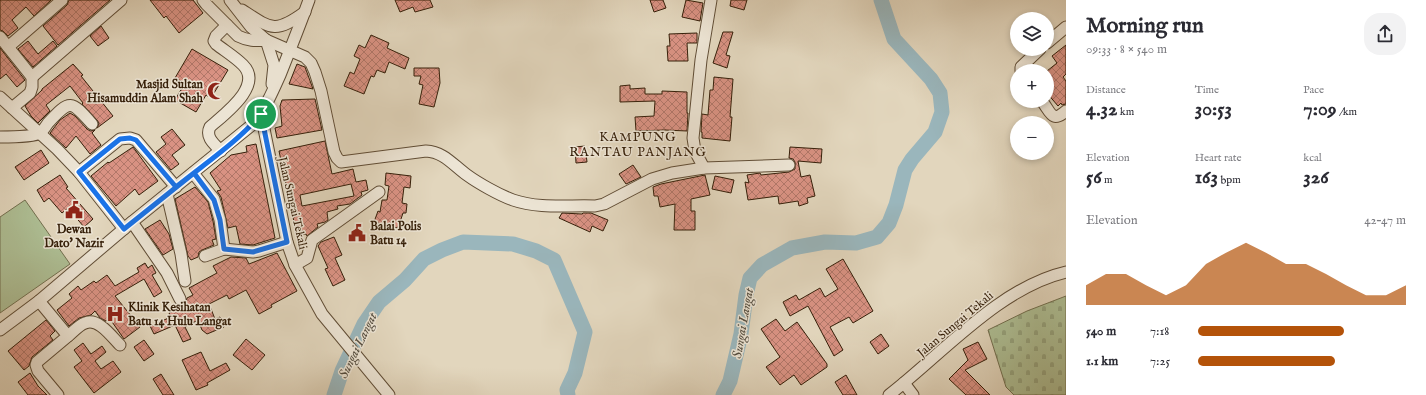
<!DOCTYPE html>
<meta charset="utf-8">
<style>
:root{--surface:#fff;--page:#f2f2f3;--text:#2b2b33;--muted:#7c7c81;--accent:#b45309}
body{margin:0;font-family:"IM FELL English",serif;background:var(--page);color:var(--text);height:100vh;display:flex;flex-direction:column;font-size:15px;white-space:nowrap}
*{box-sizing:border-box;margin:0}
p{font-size:13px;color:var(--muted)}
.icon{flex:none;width:22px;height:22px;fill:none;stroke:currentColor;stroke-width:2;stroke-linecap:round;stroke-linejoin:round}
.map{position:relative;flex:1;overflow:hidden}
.side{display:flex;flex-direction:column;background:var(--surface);width:360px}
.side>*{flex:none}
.controls{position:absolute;left:1010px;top:12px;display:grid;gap:8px}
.controls a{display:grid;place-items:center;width:44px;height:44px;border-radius:50%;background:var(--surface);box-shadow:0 2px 6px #0003;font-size:20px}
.pin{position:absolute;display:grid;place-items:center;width:34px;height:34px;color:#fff;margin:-17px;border:2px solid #fff;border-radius:50%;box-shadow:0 1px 4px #0007}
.round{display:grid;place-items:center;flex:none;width:42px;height:42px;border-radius:16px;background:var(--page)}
.summary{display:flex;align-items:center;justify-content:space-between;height:68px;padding:0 20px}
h1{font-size:22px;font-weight:700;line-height:30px}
.metrics{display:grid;grid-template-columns:repeat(3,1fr);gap:6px;height:68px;padding:4px 20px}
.metrics div{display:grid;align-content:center}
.metrics b{font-size:20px;font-weight:700}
.metrics small{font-size:11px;font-weight:400}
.metrics p{font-size:11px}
.chart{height:112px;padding:8px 20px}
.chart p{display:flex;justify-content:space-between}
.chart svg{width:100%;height:72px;margin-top:4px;fill:var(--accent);opacity:.7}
ul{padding:0 20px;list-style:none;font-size:13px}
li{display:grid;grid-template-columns:64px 48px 1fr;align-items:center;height:30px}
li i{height:10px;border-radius:5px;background:var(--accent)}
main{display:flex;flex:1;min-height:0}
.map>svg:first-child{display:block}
.cemetery{fill:url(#cemetery-stones);stroke:#726f4f}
.garden{fill:#aebf95;stroke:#726f4f}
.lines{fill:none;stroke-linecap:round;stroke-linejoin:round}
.river{stroke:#9ab6bc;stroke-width:15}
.building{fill:url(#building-cross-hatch);stroke:#351f09;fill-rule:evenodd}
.minor-casing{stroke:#604d36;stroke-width:13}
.minor{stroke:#ece4d4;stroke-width:11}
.route-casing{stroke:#fff;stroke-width:8}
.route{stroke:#1a73e8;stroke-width:5}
.labels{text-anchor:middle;stroke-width:3;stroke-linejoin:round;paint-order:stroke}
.poi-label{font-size:12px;font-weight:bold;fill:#351f09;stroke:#ece4d4;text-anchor:start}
.street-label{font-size:12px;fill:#351f09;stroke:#ece4d4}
.neighbourhood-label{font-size:13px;letter-spacing:1px;fill:#351f09;stroke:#ece4d4}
.water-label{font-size:13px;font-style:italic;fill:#534c3f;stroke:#ece4d4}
</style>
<main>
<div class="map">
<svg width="1066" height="395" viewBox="0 0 1066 395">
<defs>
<pattern id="cemetery-stones" width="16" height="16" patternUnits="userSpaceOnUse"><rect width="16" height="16" fill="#aebf95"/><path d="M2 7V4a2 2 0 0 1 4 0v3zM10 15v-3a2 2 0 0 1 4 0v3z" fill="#96a47f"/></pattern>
<pattern id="building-cross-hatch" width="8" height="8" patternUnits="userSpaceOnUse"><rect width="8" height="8" fill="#d99283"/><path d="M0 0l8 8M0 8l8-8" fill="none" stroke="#b17769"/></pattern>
</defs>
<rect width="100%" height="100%" fill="#e2d6bd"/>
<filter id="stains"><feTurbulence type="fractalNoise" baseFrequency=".005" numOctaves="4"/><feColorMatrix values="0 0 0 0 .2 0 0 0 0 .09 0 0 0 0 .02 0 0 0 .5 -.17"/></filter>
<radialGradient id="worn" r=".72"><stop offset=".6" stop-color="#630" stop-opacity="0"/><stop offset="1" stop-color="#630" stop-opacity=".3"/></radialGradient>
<path class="cemetery" d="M1066,296V395H1014L1006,387L988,330L1027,311Z"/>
<path class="garden" d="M25,200L70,264L0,313V217Z"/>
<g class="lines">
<g class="river">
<path d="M334,395L342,371L364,324L379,302L405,280L424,259L442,250L463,242L513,244L536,251L554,260L585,332L575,373L567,390L568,395"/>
<path d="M723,395L730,381L741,334L746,295L750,278L762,265L792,248L825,242L856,243L877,237L889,223L896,205L905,170L912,159L935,132L942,112L940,93L931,79L894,39L881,0"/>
</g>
</g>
<g class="building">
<path d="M0,0H51L34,16L26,7L12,20L18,28L8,36L3,31L0,30Z"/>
<path d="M69,0H110L58,45L43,26L67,5Z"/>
<path d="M150,0H193L203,13L179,33L166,16L164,18Z"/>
<path d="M395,0H430L433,7L415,12L413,7L400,12Z"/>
<path d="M650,0H663L666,8L654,12Z"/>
<path d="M686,0L703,3L700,21L682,17Z"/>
<path d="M731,0H747L744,10L730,6Z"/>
<path d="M101,26L109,38L98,46L90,36Z"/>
<path d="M723,32H733L726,55L730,56L727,68L713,63Z"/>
<path d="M697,33V43H687L688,61H668L667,46H670L669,34Z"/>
<path d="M371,35L389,43L387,48L409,58L405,69L389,62L385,73L377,70L374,77L371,76L364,94L344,86L350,72L354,74L360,59L354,56L359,45L365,48Z"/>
<path d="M28,41L38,54L53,41L57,46L33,67L18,49Z"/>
<path d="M1066,45V74L1063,77L1066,81V104L1062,105L1061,103L1058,106L1047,93V71L1057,63L1052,56Z"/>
<path d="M0,48L25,80L17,87L6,74L0,79Z"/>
<path d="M192,49L228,70L211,98L206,95L196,112L175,100L185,83L175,78Z"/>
<path d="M73,64L83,75L81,76L113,116L97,128L99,123L97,120L82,104L83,103L70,86L46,105L50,111L38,123L31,116L25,106L42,90V89Z"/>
<path d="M297,64L305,67L313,89L289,84Z"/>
<path d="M414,68H439L440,83L434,107L419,104L423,85L419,84L421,76H414Z"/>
<path d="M714,77L733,79L730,117H732L730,141L702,138V132H701L702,114L708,115L710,90H713Z"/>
<path d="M630,85V89L645,88V94H662V91L687,92V113H688L687,131L665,130L636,131L635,117L654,116L655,101L620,102V86Z"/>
<path d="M315,99L322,130L277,138L275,128L282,126L280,106L282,100Z"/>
<path d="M70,113L75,116L87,129L90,131L95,130L92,133L101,145L90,154L76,136L66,148L50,133L60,120Z"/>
<path d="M172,129L185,145L172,155L179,164L171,170L156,152L166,144L161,137Z"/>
<path d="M325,141L332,174L353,169L356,182L366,180L368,190L361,192L362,195L350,204L337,206L338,209L327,212L328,220L325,222L317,224L318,227L307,236L306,234L297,236L279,151ZM351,184L354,196L302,206L300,195Z"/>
<path d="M256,144L275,238L253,245L240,244L236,226L228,228L221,197L217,191L221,190L210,173L231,155L247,152L246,146Z"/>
<path d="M585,146L587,162L576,163L575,147Z"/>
<path d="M133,147L158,181L139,195L135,189L116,206L91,176L108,162L109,163Z"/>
<path d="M790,147L822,149L821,163L798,161L801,177L810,175L815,196L807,198L808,203L799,206L798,201L779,204L778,196L748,200L745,182L749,183L747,175L760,173L761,175L789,172L795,169V162L793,159L789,158Z"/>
<path d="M41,150L49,163L24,180L15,167Z"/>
<path d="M633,165L641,177L626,184L619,174Z"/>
<path d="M386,173L411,176L410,188L404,187L402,203L407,204L406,213H403L398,228L393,227L392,231L378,227L379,223L374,222L378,211L380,212L382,200H387L389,186L385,185Z"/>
<path d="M60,175L68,187L66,188L93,219L84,227L68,208L62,213L49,198L44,202L37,190Z"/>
<path d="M705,175L710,195L691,199V211H695V230H674L675,204L660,207L658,196H654L653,187L661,184Z"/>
<path d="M715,176L734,180L731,193L712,189Z"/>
<path d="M195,187L208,202L213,221L216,239L212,240L214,245L202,250L199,252L198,257L191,260L188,256L175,199Z"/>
<path d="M562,213L582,214L583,213H591L608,220L603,231L592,226L590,232L559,218Z"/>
<path d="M160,220L169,234L173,249L163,255L145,229Z"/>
<path d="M334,237L342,255L335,258L345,280L333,286L325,269L328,268L318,246L321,242Z"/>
<path d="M277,253L297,291L271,305L272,307L259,314L246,290L229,299L227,295L209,304L215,319L220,317L224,327L207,334L202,330L198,320L185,327L191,339L183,342L175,325L154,334L150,326L171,317L169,313L186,305L185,304L187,298L193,295L189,288L217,273L213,266L231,257L246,258L249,264Z"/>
<path d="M843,259L873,311L853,323L849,317L830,327L843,350L834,356L808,306L790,316L783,302L796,295L799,300L820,288L825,297L838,289L826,269Z"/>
<path d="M145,263L148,268L152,265L156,273L152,275L162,292L154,297L144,279L115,296L140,327L124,339L110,319L106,321L100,318L95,311L91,315L79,318L69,326L57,310L72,298L69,294L78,286L81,290L94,281L96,283L107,275L115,286L139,272L137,268Z"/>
<path d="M776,319L785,331L797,322L827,364V367L801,385L794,375L780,385L766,367L780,357L761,329Z"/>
<path d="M46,320L55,331L50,336L53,340L32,357L29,366L24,370L8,351Z"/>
<path d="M881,334L889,346L878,354L870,342Z"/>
<path d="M246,339L265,355L252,370L233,355Z"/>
<path d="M144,340L154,354L144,361L134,347Z"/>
<path d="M978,342L987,359L965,370L990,395H966L949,379L968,360L963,349Z"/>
<path d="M83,343L91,354L102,346L106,352L95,361L101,369L113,361L121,372L94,393L74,367L82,361L74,350Z"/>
<path d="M201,352L210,371L226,363L230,370L207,383L208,385L196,390L182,360Z"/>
<path d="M30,373L38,386L47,395H28L18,382Z"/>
<path d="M161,374L174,395H163L153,379Z"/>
<path d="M846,375L857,395H843L835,382Z"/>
</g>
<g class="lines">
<g class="minor-casing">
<g id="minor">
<path d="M203,0L206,4L238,36C248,41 255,41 266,40"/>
<path d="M230,0L251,27L266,40L305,57L311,63L315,72L321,91L334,152L337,158L341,162L426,151C444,152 453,165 467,175C478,183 499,195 513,200C539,209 568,205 595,206L604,204L652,179L672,173L704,168L789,165"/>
<path d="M242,10C271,29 275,34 305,12"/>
<path d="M0,37L32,77V87L30,93L12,108"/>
<path d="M266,40L274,65L272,84"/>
<path d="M1047,43L1066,27"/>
<path d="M8,47L62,0"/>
<path d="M1021,71V67L1040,49"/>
<path d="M32,77L121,0"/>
<path d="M0,97L57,149L79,172L124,229"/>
<path d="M1042,101C1051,113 1052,123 1066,111"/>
<path d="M261,114L287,242L295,265L322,314L389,395"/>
<path d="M0,137C8,137 33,137 40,133C43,131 46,126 48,123C70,99 71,100 92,124"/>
<path d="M221,151C214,144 205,137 210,127C223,115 264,86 243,65C235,57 225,51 216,44L214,41L216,36L227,25"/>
<path d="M704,168L695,151L693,138L701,60L711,0"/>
<path d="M79,172L120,139L130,138L136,140L176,187"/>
<path d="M193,173L214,199L220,220L224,249"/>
<path d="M167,194L181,254L185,281"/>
<path d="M132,222L167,273L180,299"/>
<path d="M205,256L224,249L253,252L259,251L287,242"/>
<path d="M295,265L307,258L312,240L379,192"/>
<path d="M39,301L68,336L37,362L36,365L38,371L58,395"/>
<path d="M0,330L39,301L132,222L253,124C265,109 272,93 280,75C290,50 300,25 309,0"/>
<path d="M68,336C73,332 79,325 85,323C98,317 112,337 120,345"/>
<path d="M904,383L913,395"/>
<path d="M889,395C941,355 1000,287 1066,272"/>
</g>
</g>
<use href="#minor" class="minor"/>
</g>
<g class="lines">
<g class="route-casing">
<path id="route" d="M261,114C239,141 203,165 176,187L136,140L130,138L120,139L79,172L124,229L194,173L214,200L220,220L224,249L253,252L287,242L261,114"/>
</g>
<use href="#route" class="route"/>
</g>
<defs>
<g id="mosque-bare" transform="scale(1.38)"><path d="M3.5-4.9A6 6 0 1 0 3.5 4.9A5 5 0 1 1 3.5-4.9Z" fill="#8f2418" stroke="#ece4d4" stroke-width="2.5" paint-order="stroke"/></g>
<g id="civic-bare" transform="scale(1.38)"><path d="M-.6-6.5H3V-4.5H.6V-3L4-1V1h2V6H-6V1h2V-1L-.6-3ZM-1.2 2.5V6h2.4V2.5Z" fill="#8f2418" stroke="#ece4d4" stroke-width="2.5" paint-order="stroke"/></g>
<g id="hospital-bare" transform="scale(1.38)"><path d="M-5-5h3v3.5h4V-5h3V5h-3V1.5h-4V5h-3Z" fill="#8f2418" stroke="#ece4d4" stroke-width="2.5" paint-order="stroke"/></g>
</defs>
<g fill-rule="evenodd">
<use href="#mosque-bare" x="216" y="91"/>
<use href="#civic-bare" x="74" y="210"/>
<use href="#civic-bare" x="357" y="233"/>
<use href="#hospital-bare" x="115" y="314"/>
</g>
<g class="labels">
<g class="poi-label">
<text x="203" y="88" text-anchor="end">Masjid Sultan<tspan x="203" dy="14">Hisamuddin Alam Shah</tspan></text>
<text x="370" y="230">Balai Polis<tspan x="370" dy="14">Batu 14</tspan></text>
<text x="74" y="233" text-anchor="middle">Dewan<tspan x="74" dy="14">Dato' Nazir</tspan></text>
<text x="128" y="311">Klinik Kesihatan<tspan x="128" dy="14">Batu 14 Hulu Langat</tspan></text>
</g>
<g class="street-label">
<text transform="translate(293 203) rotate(77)" y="4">Jalan Sungai Tekali</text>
<text transform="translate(955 324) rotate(-40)" y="4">Jalan Sungai Tekali</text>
</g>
<g class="neighbourhood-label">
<text x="638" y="141">KAMPUNG<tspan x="638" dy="15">RANTAU PANJANG</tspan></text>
</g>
<g class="water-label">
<text transform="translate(742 323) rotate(-80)" y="5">Sungai Langat</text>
<text transform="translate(357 345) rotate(-64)" y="5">Sungai Langat</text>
</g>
</g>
<rect width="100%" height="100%" filter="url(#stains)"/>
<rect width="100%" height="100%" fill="url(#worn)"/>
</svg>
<div class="controls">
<a><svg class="icon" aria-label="layers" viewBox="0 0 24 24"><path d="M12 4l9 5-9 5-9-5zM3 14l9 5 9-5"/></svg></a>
<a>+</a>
<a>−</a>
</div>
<div class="pin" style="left:261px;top:114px;background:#1e9e55"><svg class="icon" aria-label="arrive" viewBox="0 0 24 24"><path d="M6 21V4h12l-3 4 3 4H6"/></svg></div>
</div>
<section class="side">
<div class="summary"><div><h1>Morning run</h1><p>09:33 · 8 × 540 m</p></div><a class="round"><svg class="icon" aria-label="share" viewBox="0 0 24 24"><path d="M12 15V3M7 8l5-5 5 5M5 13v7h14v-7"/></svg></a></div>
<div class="metrics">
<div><p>Distance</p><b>4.32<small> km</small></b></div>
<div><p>Time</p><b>30:53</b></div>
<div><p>Pace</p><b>7:09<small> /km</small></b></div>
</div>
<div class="metrics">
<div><p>Elevation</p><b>56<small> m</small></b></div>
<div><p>Heart rate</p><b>163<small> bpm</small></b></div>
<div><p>kcal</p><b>326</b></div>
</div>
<div class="chart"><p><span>Elevation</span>42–47 m</p>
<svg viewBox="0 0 160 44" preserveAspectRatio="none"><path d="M0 44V32L10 25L20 25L30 32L40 38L50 32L60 19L70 12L80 6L90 12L100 19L110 19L120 25L130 32L140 38L150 38L160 32V44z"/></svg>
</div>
<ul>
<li><b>540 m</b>7:18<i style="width:70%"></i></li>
<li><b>1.1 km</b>7:25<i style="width:66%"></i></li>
</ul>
</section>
</main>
